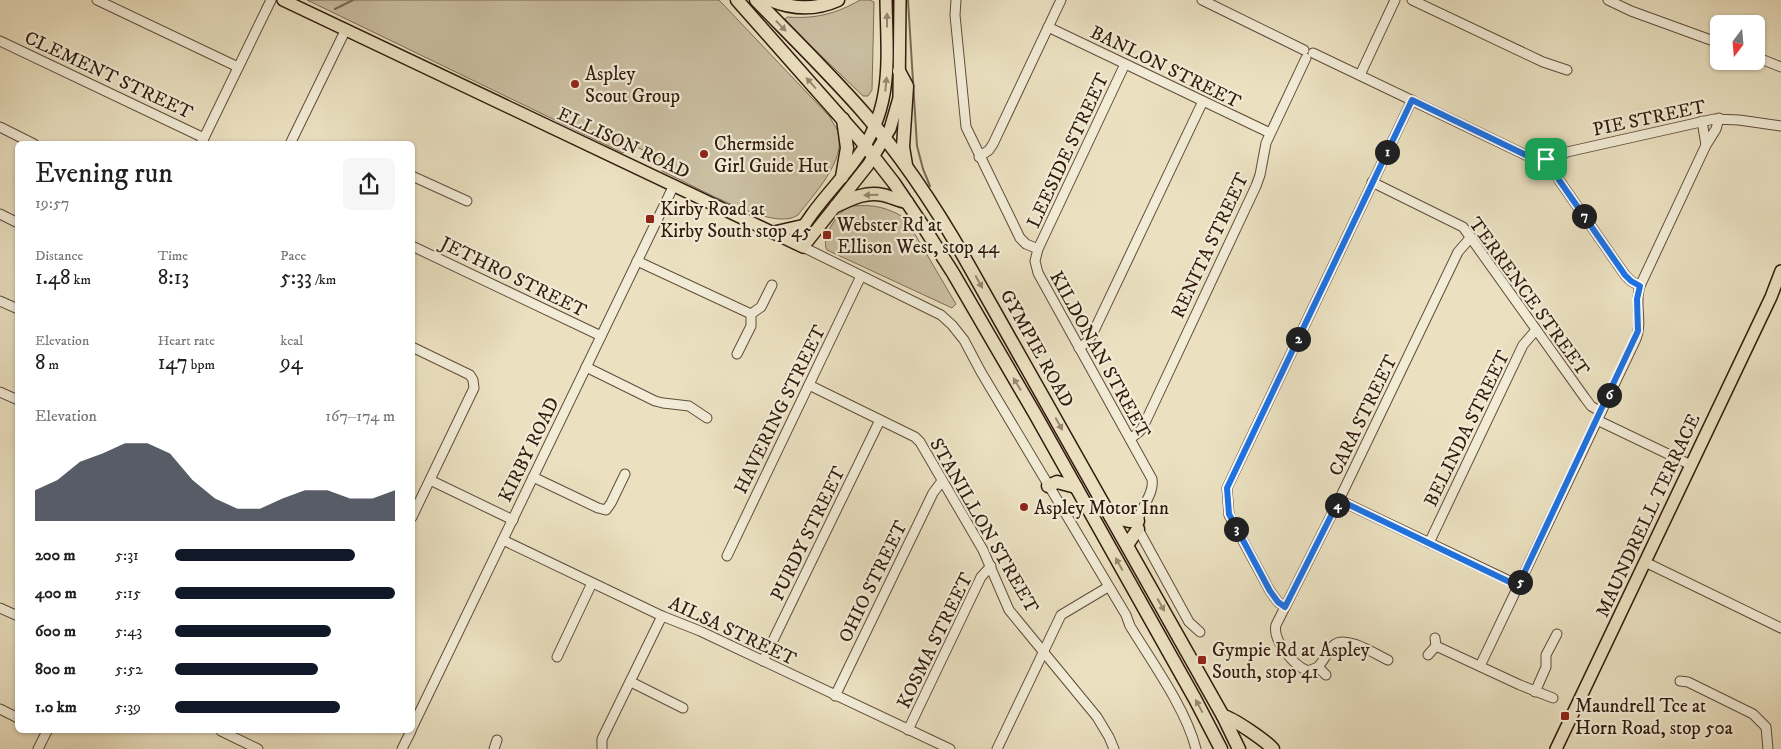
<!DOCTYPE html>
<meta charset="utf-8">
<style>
:root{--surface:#fff;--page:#f6f6f6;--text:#202124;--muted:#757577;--accent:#111827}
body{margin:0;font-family:"IM FELL DW Pica",serif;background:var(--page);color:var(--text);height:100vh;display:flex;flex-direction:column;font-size:19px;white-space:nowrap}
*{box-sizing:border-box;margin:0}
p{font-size:16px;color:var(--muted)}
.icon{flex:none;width:28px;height:28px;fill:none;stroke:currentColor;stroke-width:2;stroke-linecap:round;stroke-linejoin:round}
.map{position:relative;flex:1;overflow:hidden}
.details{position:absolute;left:15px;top:141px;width:400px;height:592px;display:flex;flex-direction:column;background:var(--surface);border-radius:8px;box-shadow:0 1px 4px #0004}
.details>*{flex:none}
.needle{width:32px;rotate:196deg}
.tools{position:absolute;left:1710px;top:15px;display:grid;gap:10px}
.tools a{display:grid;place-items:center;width:55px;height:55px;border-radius:8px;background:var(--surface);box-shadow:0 1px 4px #0004;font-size:25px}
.pin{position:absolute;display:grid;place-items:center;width:42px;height:42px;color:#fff;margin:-21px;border-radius:10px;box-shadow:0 2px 8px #0006}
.km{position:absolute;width:25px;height:25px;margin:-12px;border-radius:50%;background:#222;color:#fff;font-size:14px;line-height:25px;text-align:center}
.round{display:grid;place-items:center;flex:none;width:52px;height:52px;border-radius:8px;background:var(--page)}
.summary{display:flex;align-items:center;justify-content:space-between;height:85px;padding:0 20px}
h1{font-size:28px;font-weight:600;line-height:38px}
.stats{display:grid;grid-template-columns:repeat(3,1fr);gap:8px;height:85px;padding:5px 20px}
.stats div{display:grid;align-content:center}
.stats b{font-size:21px;font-weight:600}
.stats small{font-size:14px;font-weight:400}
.stats p{font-size:14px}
.chart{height:140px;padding:10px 20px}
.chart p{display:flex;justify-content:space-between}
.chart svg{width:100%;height:90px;margin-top:5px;fill:var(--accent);opacity:.7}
ul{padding:0 20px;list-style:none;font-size:16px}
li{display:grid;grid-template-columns:80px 60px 1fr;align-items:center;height:38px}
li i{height:12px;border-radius:6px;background:var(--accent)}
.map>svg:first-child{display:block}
.green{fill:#cbbfa2;stroke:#7e6c58}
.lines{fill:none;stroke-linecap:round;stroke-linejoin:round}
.stream{stroke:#7b6954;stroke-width:2}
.minor-casing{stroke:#604c3a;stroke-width:11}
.major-casing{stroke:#311a0d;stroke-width:14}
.highway-casing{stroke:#311a0d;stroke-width:15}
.minor{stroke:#f2ecd7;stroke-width:9}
.major{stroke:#ebe1c1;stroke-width:11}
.highway{stroke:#ebe1c1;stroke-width:12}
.oneway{fill:#978770}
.route-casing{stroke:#fff;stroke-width:10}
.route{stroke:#1a73e8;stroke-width:6}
.poi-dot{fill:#8f2418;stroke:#f2ecd7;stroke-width:2}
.labels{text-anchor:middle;stroke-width:4.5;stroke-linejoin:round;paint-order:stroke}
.street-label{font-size:19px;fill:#311a0d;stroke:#f2ecd7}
.poi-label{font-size:19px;fill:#311a0d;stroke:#f2ecd7;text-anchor:start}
</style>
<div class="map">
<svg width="1781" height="749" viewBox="0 0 1781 749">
<rect width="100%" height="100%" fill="#ebe1c1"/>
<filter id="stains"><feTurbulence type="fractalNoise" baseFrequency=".004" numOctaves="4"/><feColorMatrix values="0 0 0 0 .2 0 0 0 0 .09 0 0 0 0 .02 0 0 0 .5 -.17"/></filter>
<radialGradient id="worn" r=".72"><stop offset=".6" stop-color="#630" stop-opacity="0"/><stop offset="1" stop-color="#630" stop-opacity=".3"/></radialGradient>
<g class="green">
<path d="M307,0H719L830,117C832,122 836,127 838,131C847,160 814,194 798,215C793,218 789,219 783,219C754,220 690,184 662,171L666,161L628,143L623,153Z"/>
<path d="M860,0H870L874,2L872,90L868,96H863L787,23L785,19L787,17C815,19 836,14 860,0Z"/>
<path d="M854,206C873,204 890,208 906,219L956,304L952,308L827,250C821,240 834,218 843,211C846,208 850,207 854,206Z"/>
</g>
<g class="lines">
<g class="stream">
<path d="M908,0L917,146L923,169L930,186"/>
<path d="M335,9L353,0"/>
</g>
<g class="minor-casing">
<g id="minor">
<path d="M97,0L238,67"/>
<path d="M956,0L955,15L966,127L1020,238L1026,244L1038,249"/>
<path d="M1202,0L1304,50"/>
<path d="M1412,0L1543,62L1567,70"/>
<path d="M1608,0L1631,11L1719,43"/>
<path d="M1048,27L1270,133"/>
<path d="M0,41L204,138"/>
<path d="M1313,53L1530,157L1546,161"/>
<path d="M1756,57L1781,67"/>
<path d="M1125,64L1038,249L1035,261L1038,273L1152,479C1155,497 1135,511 1138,529L1189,622L1200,632"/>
<path d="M1360,75L1395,0"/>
<path d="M1702,121L1706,145"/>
<path d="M0,127L34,144"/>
<path d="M201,144L271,0"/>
<path d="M290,144L346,29"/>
<path d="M979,157L989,150L993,144L1061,0"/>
<path d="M1556,158L1567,152L1714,119L1739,120L1781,126"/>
<path d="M1553,167L1559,180L1625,275L1631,281L1640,286"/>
<path d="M412,176L467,201"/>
<path d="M1372,182L1463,227L1585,398L1591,406L1601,412"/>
<path d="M0,214L18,223"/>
<path d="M412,246L601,336"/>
<path d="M803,247L941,315L952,325L964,340L981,372L1126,615L1130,626C1152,662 1186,709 1196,749"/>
<path d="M637,261L751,314"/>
<path d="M0,301L18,309"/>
<path d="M412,347L470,375L473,380L474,388L412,517"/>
<path d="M1079,348L1087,342L1092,335L1203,101"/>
<path d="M737,354L751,326V314L761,307L772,285"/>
<path d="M586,367L655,401L663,403L689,406L707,418"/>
<path d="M809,385L915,437L920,442L983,550L1009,610L1097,717L1109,737L1114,749"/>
<path d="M0,392L18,400"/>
<path d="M1597,420L1691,465"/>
<path d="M1130,439L1139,432L1143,427L1256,186L1260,175L1266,143L1306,58"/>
<path d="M533,477L598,508L606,510L611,503L625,474"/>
<path d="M430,480L513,520"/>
<path d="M1339,500L1518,585"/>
<path d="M503,540L662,616L700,631L950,749"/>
<path d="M1429,543L1523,345L1536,330"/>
<path d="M727,556L861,276"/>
<path d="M1645,562L1781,628"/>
<path d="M1285,607L1278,602L1270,591L1229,515L1227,488L1412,100"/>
<path d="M0,608L18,616"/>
<path d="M1436,646L1520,685L1553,698"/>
<path d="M1428,655L1436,646L1435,638"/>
<path d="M557,657L592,583"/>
<path d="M763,661L880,420"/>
<path d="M1480,666L1636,339C1643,322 1634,303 1640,286L1706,145L1716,129L1719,118"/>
<path d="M1318,667C1324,660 1328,651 1334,645C1345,634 1377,655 1388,660"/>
<path d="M1326,675L1318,667L1308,671C1294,666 1272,640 1276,625L1339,500L1458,252L1471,237"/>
<path d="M1680,681L1688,682L1753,714L1766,727L1768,749"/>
<path d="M631,682L683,708"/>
<path d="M1535,692L1546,667V655L1557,634"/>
<path d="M835,696L933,493L942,481"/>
<path d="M0,709L18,718"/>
<path d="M412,728L674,185"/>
<path d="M908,730L981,577L991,566"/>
<path d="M221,731L258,749"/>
<path d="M38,749L47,731"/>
<path d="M402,749L411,731"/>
<path d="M494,749L497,740"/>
<path d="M602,749V739L662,616"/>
<path d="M997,749L1061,615L1108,587"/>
</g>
</g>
<g class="major-casing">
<g id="major">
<path d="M283,0L803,247L868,165L890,129L899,98L900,0"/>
<path d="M774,232L805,225"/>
<path d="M795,243C808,212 837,186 856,159C894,107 887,60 886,0"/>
<path d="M1556,749L1771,297L1781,271"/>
</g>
</g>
<g class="highway-casing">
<g id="highway">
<path d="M737,0L859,138L894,183L925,229L953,273L1035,414L1195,699L1221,749"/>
<path d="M756,0C792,37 830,74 864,113C904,159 938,211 968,264L1223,716L1239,749"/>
<path d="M770,0C792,9 816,10 838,0"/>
<path d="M899,71L907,86L903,147L906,165"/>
<path d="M842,177L847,148L843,119"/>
<path d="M836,206C851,199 866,191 883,195C892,197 899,201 907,202"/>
<path d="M1048,486L1057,482L1076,487"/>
<path d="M1111,517L1129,521H1138"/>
<path d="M1127,545L1138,529"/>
<path d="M1223,716C1233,718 1266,741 1273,749"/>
</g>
</g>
<use href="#minor" class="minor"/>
<use href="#major" class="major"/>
<use href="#highway" class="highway"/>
</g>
<defs><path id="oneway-solid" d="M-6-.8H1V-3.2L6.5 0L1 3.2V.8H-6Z" transform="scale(1.25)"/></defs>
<g class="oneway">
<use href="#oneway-solid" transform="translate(887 20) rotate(-90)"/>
<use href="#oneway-solid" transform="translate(781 26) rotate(46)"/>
<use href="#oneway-solid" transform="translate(811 83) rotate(-132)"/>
<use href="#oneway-solid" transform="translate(886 84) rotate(-84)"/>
<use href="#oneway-solid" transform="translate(871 195) rotate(178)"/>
<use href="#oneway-solid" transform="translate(979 282) rotate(61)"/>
<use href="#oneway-solid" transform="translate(1017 384) rotate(-121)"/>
<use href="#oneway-solid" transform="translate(1059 424) rotate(61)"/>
<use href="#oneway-solid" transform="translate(1119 564) rotate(-119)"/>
<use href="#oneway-solid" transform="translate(1161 605) rotate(61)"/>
<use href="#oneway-solid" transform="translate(1199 706) rotate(-118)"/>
</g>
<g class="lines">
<g class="route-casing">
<path id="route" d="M1412,100L1530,157L1546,161L1549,157L1556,158L1557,163L1553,167L1559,180L1625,275L1631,281L1640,286L1637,299L1638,331L1518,586L1339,500L1285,607L1278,602L1270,591L1229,514L1227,488Z"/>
</g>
<use href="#route" class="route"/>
</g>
<g class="poi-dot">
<circle cx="575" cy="84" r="5"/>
<circle cx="704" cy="154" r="5"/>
<rect x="645" y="214" width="10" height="10" rx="2.5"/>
<rect x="822" y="230" width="10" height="10" rx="2.5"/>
<circle cx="1024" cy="507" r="5"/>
<rect x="1197" y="655" width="10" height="10" rx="2.5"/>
<rect x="1560" y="711" width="10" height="10" rx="2.5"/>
</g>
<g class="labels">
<g class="street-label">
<text transform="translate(1166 66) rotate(26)" y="7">BANLON STREET</text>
<text transform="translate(109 74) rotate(25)" y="7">CLEMENT STREET</text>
<text transform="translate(1649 117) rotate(-12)" y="7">PIE STREET</text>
<text transform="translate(624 142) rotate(25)" y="7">ELLISON ROAD</text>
<text transform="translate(1067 150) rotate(-65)" y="7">LEESIDE STREET</text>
<text transform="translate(1209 245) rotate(-65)" y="7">RENITA STREET</text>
<text transform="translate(514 276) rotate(26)" y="7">JETHRO STREET</text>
<text transform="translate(1530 296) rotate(54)" y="7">TERRENCE STREET</text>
<text transform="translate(1038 348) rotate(61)" y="7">GYMPIE ROAD</text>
<text transform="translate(1101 354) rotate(61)" y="7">KILDONAN STREET</text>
<text transform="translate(779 409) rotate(-64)" y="7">HAVERING STREET</text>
<text transform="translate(1362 415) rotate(-64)" y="7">CARA STREET</text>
<text transform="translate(1466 428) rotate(-64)" y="7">BELINDA STREET</text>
<text transform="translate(528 449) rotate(-64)" y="7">KIRBY ROAD</text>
<text transform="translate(1647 515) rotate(-65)" y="7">MAUNDRELL TERRACE</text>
<text transform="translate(985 525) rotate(60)" y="7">STANILLON STREET</text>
<text transform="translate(807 533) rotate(-64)" y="7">PURDY STREET</text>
<text transform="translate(872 581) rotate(-64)" y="7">OHIO STREET</text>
<text transform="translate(733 630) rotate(25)" y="7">AILSA STREET</text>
<text transform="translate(934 640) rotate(-64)" y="7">KOSMA STREET</text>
</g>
<g class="poi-label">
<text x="585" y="80">Aspley<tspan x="585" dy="22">Scout Group</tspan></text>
<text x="714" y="150">Chermside<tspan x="714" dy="22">Girl Guide Hut</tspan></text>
<text x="660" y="215">Kirby Road at<tspan x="660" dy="22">Kirby South stop 45</tspan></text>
<text x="837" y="231">Webster Rd at<tspan x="837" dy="22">Ellison West, stop 44</tspan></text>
<text x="1034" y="514">Aspley Motor Inn</text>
<text x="1212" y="656">Gympie Rd at Aspley<tspan x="1212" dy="22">South, stop 41</tspan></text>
<text x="1575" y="712">Maundrell Tce at<tspan x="1575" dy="22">Horn Road, stop 50a</tspan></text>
</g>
</g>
<rect width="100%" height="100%" filter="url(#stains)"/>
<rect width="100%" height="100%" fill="url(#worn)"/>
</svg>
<div class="tools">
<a><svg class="needle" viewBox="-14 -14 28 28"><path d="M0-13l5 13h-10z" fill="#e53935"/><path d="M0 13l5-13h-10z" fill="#757577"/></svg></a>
</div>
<div class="pin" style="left:1546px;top:159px;background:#1e9e55"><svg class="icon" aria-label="arrive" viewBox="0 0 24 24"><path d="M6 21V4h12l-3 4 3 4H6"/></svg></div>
<b class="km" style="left:1387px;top:152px">1</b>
<b class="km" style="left:1298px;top:339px">2</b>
<b class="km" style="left:1236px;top:529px">3</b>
<b class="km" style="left:1337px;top:505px">4</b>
<b class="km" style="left:1520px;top:582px">5</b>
<b class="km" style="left:1609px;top:395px">6</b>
<b class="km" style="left:1584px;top:216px">7</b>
<section class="details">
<div class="summary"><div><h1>Evening run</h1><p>19:57</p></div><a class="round"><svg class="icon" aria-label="share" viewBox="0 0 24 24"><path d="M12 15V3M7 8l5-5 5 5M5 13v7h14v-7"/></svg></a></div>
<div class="stats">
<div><p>Distance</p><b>1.48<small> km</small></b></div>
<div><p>Time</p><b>8:13</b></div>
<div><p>Pace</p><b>5:33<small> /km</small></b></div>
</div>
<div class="stats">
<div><p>Elevation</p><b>8<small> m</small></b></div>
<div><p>Heart rate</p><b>147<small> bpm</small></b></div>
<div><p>kcal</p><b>94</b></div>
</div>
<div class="chart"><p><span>Elevation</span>167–174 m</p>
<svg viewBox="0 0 160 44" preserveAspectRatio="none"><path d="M0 44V29L10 24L20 15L30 11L40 6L50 6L60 11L70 24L80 33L90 38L100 38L110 33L120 29L130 29L140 33L150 33L160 29V44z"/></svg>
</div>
<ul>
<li><b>200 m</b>5:31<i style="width:82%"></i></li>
<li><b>400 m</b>5:15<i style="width:100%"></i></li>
<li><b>600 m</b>5:43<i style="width:71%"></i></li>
<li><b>800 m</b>5:52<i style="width:65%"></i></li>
<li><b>1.0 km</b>5:39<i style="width:75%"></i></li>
</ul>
</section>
</div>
